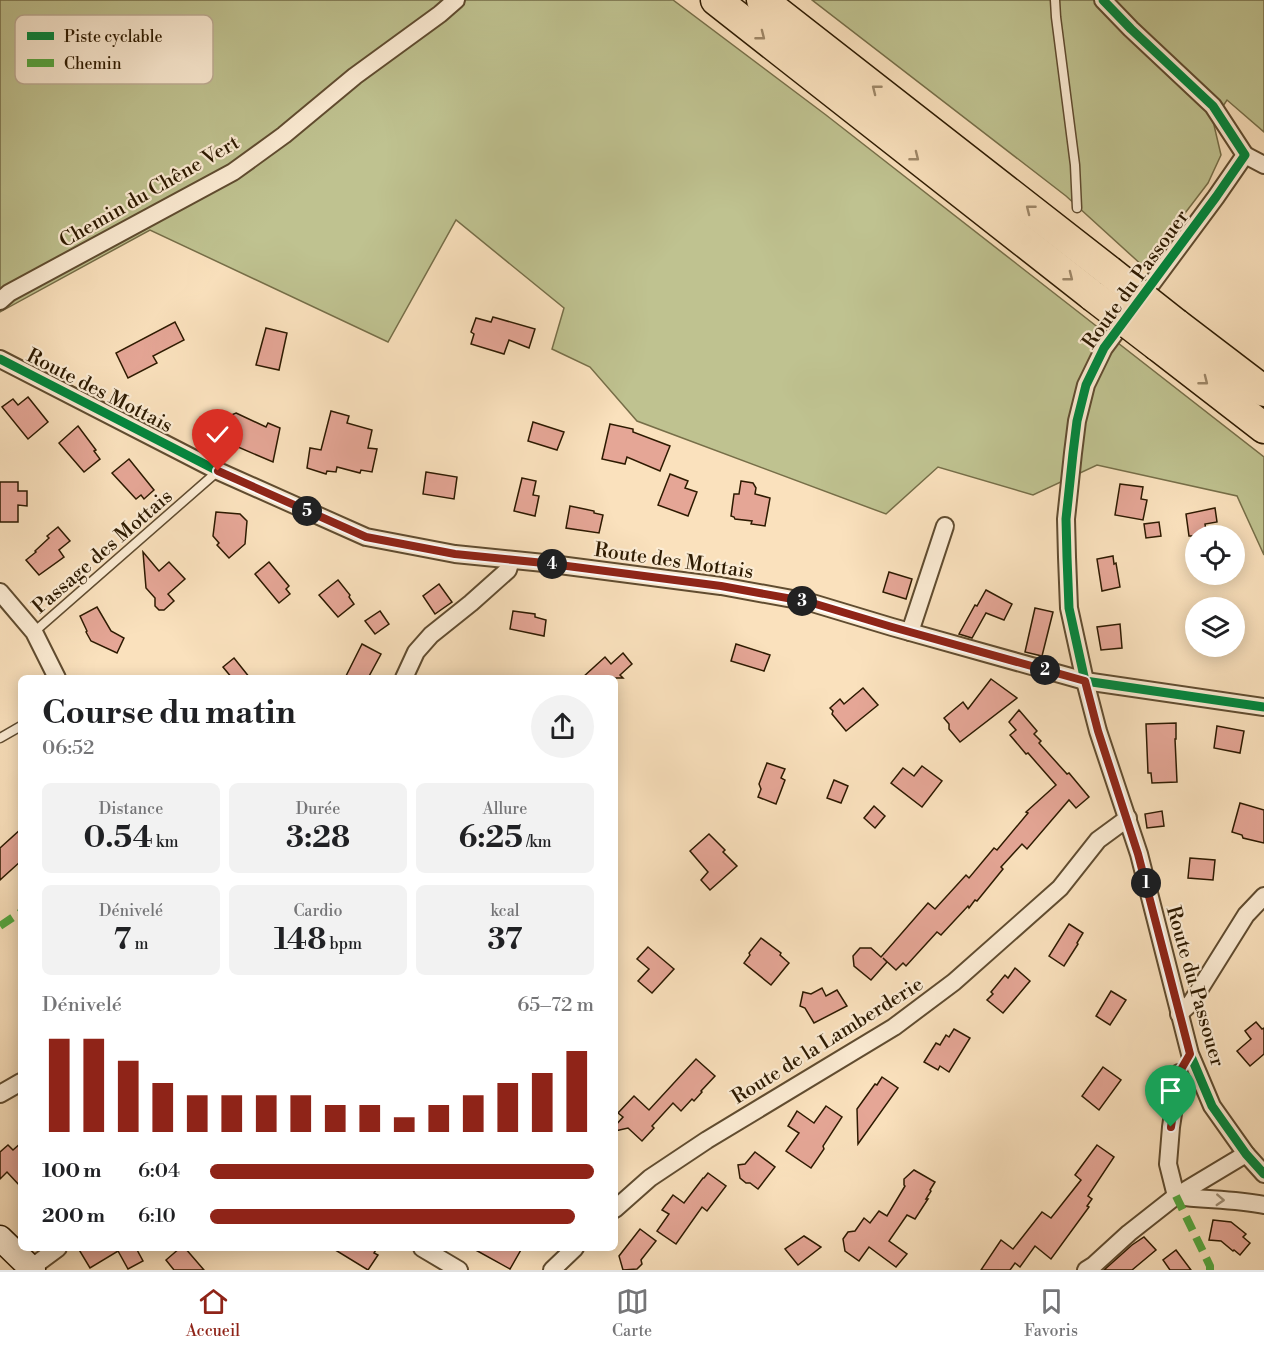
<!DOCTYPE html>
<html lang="fr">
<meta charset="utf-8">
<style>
:root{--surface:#fff;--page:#f2f2f2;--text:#202124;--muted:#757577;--line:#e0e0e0;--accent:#8f2418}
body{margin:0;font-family:"Libre Bodoni",serif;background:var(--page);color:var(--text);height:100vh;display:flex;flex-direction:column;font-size:22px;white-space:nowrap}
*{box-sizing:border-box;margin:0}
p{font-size:20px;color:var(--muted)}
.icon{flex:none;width:33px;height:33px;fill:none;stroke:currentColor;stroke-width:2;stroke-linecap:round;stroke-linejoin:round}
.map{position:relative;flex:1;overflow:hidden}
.details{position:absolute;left:18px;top:675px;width:600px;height:576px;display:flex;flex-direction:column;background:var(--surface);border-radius:9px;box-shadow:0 3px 15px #0003}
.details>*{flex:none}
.tools{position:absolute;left:1185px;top:525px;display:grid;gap:12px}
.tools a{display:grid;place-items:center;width:60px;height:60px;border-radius:50%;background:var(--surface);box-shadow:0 3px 15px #0003;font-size:30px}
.pin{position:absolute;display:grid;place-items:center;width:51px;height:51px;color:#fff;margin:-62px -26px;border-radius:50% 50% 50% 0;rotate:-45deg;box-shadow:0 0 6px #0007}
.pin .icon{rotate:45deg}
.km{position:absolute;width:30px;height:30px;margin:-15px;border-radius:50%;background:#222;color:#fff;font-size:16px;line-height:30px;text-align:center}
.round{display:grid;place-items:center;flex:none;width:63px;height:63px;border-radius:32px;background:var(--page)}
.overview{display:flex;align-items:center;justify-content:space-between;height:102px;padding:0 24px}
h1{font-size:33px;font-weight:700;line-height:45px}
.figures{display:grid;grid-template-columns:repeat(3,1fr);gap:9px;height:102px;padding:6px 24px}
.figures div{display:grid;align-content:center;border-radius:9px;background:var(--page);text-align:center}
.figures b{font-size:30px;font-weight:700}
.figures small{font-size:16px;font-weight:400}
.figures p{font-size:16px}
.chart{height:168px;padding:12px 24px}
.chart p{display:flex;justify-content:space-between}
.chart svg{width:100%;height:108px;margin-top:6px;stroke:var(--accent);stroke-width:6}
ul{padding:0 24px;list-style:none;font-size:20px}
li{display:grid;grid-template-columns:96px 72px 1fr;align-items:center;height:45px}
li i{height:15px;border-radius:8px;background:var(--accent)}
.dock{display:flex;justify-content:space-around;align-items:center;height:84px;border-top:2px solid var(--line);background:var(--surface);font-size:16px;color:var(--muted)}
.dock a{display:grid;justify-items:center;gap:3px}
.dock .on{color:var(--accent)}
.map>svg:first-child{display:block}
.green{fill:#bfc290;stroke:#766e48;stroke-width:1.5}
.building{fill:#e5a696;stroke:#2d1a01;stroke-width:1.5}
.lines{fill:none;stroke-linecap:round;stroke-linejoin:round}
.lane-casing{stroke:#604c30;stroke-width:11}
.street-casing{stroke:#604c30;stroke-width:20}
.secondary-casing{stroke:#2d1a01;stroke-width:27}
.highway-casing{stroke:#2d1a01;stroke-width:33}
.lane{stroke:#fcecd4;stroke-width:8}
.street{stroke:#fcecd4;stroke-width:16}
.secondary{stroke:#fcecd4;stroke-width:24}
.highway{stroke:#fae1bd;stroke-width:30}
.highway-bridge-casing{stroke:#2d1a01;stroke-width:33;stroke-linecap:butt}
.highway-bridge{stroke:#fae1bd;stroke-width:30}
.quiet{stroke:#54a940;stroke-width:8;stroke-dasharray:15 8;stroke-linecap:butt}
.cycleway-casing{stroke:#fcecd4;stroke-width:13}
.cycleway{stroke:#00873e;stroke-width:9}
.oneway{stroke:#9e8768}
.oneway2{stroke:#9f8e75}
.route-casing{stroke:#fff;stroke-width:12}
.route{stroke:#8f2418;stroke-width:8}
.labels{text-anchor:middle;stroke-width:4.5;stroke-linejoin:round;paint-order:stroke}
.street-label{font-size:20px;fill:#2d1a01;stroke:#fcecd4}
.key{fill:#fcecd4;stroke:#bead95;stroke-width:1.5}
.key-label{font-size:16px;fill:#2d1a01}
</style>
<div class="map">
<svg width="1264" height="1270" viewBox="0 0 1264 1270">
<rect width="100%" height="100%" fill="#fae1bd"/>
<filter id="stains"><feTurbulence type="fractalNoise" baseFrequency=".00333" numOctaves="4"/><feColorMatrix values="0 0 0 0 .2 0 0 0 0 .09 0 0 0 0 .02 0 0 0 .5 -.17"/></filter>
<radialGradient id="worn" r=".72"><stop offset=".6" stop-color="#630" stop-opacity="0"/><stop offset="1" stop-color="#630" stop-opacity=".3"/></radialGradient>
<g class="green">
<path d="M0,0H673L826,115L1264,457V555L1237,496L1097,465L1033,495L938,467L886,514L637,421L590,367L552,349L564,308L456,220L388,342L150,230L0,312Z"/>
<path d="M812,0H1264V132L1227,100L1213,121L1221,155L1208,183L1144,267L1066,196Z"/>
</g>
<g class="building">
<path d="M493,317L535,329L529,348L509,340L504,354L471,344L474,334L471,332L476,318L491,322Z"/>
<path d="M175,322L184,340L153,356L157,363L128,378L116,353Z"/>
<path d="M266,328L287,333L279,370L256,365Z"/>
<path d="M28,397L48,422L28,439L2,407L13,399L18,405Z"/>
<path d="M331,411L349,416L347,423L372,430L368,448L377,449L372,472L361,470L360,473L337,467L336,472L327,471L326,474L307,468L310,448L321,450Z"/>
<path d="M236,413L266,427L268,423L280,428L273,462L231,444L232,443L216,436L224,418Z"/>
<path d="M533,422L564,432L557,450L528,441Z"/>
<path d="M610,424L633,429V432L670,446L660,471L627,457L625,464L602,459Z"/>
<path d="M78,426L96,450L94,451L100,459L84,472L59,443Z"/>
<path d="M129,459L154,490L144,499L141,495L136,499L112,473Z"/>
<path d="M426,472L457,477L454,499L423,494Z"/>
<path d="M670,474L688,481L685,488L697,492L688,516L658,505Z"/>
<path d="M522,478L536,481L533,495L539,496L535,516L514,511Z"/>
<path d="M741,481L753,483L756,488L755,494L770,498L765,526L751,524L752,521L735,519L734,517L731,516L734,494H739Z"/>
<path d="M0,482H18V491H27V506L18,505V522H0Z"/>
<path d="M1120,484L1143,487L1141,499L1147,500L1143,520L1115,515Z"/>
<path d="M570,506L594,511V513L603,515L599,533L566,528Z"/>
<path d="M1215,508L1217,522L1205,524L1207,536H1189L1186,514Z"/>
<path d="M216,512L240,514L247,521L245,544L229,558L217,545L219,543L213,536Z"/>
<path d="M1159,522L1161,536L1146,538L1144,524Z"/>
<path d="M58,527L70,541L59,550L64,557L39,575L26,560L36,552L35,551L49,538L47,536Z"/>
<path d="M143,552L159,571L169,562L185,579L168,594L174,601L164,610H159L155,606V598L146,588Z"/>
<path d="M1113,556L1114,564L1116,563L1120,587L1102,591L1097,559Z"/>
<path d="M269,562L289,586L286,589L290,594L279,603L255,574Z"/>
<path d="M889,572L912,579L906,599L883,592Z"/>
<path d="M338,580L350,595L349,597L354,604L338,617L319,595Z"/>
<path d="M439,584L452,602L435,614L423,596Z"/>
<path d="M986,590L1012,604L1004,620L986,613L972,638L959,634L975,605L977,606Z"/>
<path d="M97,607L111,631L124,638L117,653L91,641L86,632L87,631L80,616Z"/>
<path d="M1035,608L1053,612L1042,656L1025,652Z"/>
<path d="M380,611L389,624L375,634L365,621Z"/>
<path d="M513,611L535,614V617L546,620L544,636L510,629Z"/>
<path d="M1120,624L1122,648L1101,650L1097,627Z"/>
<path d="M362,644L381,654L368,678H345Z"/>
<path d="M736,644L770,655L764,671L731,661Z"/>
<path d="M623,653L632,664L620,675L623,678H582L605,657L611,664Z"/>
<path d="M234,658L250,678H232L223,667Z"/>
<path d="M991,679L1017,698L960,742L949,729V724L944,718L963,702L968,709Z"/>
<path d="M863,688L878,705L846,731L832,714L833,711L830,708L840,699L844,704Z"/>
<path d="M1019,710L1037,731L1034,734L1041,741L1039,743L1067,774L1069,773L1089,797L1076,808L1069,800L1027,849L1022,844L1001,867L1003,869L977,901L975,900L969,908L968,906L941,935L937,932L906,966L903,963L896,970L883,958L887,962L871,980L854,966L853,956L860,948H871L881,957L928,903L935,909L966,875L969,878L994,848L997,850L1028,813L1026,812L1056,785L1028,753L1026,754L1010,735L1016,730L1009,722Z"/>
<path d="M1176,723V739H1175L1177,782L1152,783L1151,773H1148L1146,724Z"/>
<path d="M1217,726L1244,731L1240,753L1214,748Z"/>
<path d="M767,763L785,769L781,778L785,780L776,804L758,797L761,789L759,784Z"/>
<path d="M922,766L942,781L922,807L891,783L903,768L914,776Z"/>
<path d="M834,780L848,786L841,803L827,798Z"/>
<path d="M1240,803L1264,810V843L1243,838L1242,835L1232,832Z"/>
<path d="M874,806L885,816L875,828L864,818Z"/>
<path d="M1162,811L1164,826L1147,828L1145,814Z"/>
<path d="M21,829V861L0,880V848Z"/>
<path d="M709,834L725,850L723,852L737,866L710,890L701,880L708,872L690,851Z"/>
<path d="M1190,858L1215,860L1213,880L1188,878Z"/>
<path d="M1069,924L1083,933L1077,943L1078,944L1064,966L1049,956Z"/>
<path d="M761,938L781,953L780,955L789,963L771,985L744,963L750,955L749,953Z"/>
<path d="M648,947L674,969L652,993L638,981L649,969L637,959Z"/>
<path d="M1015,968L1030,981L1003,1013L987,1000L993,994L991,992L1005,975L1008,978Z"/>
<path d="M822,988L826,996L837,990L847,1006L814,1023L805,1008L800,1006L803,992L811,994Z"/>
<path d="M1111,991L1126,1000L1110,1025L1096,1016Z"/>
<path d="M1256,1022L1262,1029L1264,1028V1054L1250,1066L1237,1051L1251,1039L1245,1031Z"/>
<path d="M954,1029L970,1038L949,1072L940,1066L938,1070L924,1062L936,1043L940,1045L946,1035L949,1037Z"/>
<path d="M696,1059L715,1076L701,1091L702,1092L694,1101L692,1099L681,1111L673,1103L652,1126L654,1128L642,1141L628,1128L615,1131V1126L623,1117L618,1113L634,1096L649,1110Z"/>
<path d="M1103,1067L1121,1080L1099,1110L1082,1096Z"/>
<path d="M882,1077L898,1088L858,1144L857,1109L875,1084L877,1085Z"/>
<path d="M826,1106L842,1117L823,1146L824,1149L811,1168L786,1151L799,1133L788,1126L797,1111L814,1123Z"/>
<path d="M21,1143V1187L7,1172L0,1179V1152L8,1145L13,1150Z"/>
<path d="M1097,1145L1114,1157L1088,1196L1092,1199L1087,1206L1089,1207L1051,1259L1035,1246L1020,1267L1015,1263L1010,1270H981L1001,1240L1013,1249L1042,1212L1051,1218L1081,1180L1075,1175Z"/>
<path d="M755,1152L775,1167L758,1189L750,1183H746L740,1178L738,1165L745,1164Z"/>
<path d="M914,1170L935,1182L930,1190L931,1191L926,1199H928L915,1219L907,1215L889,1241L907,1254L896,1267L869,1247L859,1261L845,1251L843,1239L848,1232L855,1231L864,1218L870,1223L879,1211L887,1216L905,1186L904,1185V1179Z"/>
<path d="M708,1173L726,1186L707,1211L702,1207L676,1244L657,1231L669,1214L662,1210L673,1195L684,1203L703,1178H704Z"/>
<path d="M1213,1220L1231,1222L1246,1234L1243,1237L1250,1243L1240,1255L1234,1250L1233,1251L1221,1241L1209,1240Z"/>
<path d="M640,1229L656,1241L641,1260L642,1264L637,1269L623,1270L619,1256Z"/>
<path d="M804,1236L821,1247L798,1265L785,1249Z"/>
<path d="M1144,1237L1156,1250L1132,1270H1104L1132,1245Z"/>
<path d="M78,1248H136L143,1261L128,1269L118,1251L90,1268Z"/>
<path d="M180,1248H185L204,1270H174L166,1260Z"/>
<path d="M332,1248H377L374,1253L378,1255L368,1270Z"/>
<path d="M472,1248H522L510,1269Z"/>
<path d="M1176,1250L1191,1270H1170L1163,1260Z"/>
</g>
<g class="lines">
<g class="lane-casing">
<g id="lane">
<path d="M1055,0L1056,17L1075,165L1077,208"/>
<path d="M34,632L218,471"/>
<path d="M0,738L21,726"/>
</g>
</g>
<g class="street-casing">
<g id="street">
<path d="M1103,0L1131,29L1213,106L1245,155"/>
<path d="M1245,155L1216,197L1104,348L1086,385L1077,421L1073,453L1066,519L1067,557L1069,608L1085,681L1098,731L1139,854L1190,1054L1212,1106L1246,1154L1264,1174"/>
<path d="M1245,155L1264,165"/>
<path d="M0,301L9,293L233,172L284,135L355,76L440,14L456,0"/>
<path d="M0,359L218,471L366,537L455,554L544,563L721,586L809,602L892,627L1085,681L1264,707"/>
<path d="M0,592L34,632L57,678"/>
<path d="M910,632L945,526"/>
<path d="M404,678L416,652L431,635L471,603L508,570L511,560"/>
<path d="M1179,1014L1191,1003L1246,915L1264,896"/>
<path d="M1179,1073L1171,1127L1168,1164L1176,1196C1205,1200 1235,1199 1264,1205"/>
<path d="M0,1094L21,1082"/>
<path d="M615,1209L650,1178L707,1140L894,1027L954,982L1060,888L1098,840L1128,818"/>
<path d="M422,1248L459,1270"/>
<path d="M31,1268L58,1248"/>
<path d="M552,1270L575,1248"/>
<path d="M1086,1270L1094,1265L1129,1233L1176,1196L1246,1154"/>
</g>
</g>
<g class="secondary-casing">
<path id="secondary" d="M0,1238L33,1270"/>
</g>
<g class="highway-casing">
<g id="highway">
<path d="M716,0L1093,296"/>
<path d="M762,0L1109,271"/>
<path d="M1176,324L1264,391"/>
<path d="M1158,346L1264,428"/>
</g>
</g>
<use href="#lane" class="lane"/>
<use href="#street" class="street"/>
<use href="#secondary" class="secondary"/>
<use href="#highway" class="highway"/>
<g class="highway-bridge-casing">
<g id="highway-bridge">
<path d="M1109,271L1176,324"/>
<path d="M1093,296L1158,346"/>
</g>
</g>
<use href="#highway-bridge" class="highway-bridge"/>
<g class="quiet">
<path d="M0,926L21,912"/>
<path d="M1176,1196L1210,1266V1270"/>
</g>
<g class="cycleway-casing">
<g id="cycleway">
<path d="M1103,0L1131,29L1213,106L1245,155L1216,197L1104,348L1086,385L1077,421L1073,453L1066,519L1067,557L1069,608L1085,681L1098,731L1139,854L1190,1054L1212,1106L1246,1154L1264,1174"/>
<path d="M0,359L218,471L366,537L455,554L544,563L721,586L809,602L892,627L1085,681L1264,707"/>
</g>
</g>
<use href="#cycleway" class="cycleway"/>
</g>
<defs><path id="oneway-chevron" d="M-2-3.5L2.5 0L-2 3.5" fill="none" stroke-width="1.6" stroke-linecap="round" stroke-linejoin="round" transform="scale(1.5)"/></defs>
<g class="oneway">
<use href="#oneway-chevron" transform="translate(761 36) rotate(38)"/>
<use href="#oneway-chevron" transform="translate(876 89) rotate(-142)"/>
<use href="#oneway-chevron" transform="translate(915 157) rotate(38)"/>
<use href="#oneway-chevron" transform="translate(1030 209) rotate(-142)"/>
<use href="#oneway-chevron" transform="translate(1069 277) rotate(38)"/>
<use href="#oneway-chevron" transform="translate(1204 381) rotate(38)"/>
</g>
<use class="oneway2" href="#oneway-chevron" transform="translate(1220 1200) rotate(3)"/>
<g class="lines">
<g class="route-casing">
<path id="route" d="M218,471L366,537L455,554L544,563L721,586L809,602L892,627L1085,681L1098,731L1138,854L1190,1054L1179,1073L1171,1127"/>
</g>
<use href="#route" class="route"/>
</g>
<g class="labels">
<g class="street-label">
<text transform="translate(149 191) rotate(-30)" y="7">Chemin du Chêne Vert</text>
<text transform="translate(1135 279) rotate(-54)" y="7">Route du Passouer</text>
<text transform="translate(100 390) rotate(27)" y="7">Route des Mottais</text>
<text transform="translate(102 551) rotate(-41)" y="7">Passage des Mottais</text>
<text transform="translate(674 560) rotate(8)" y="7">Route des Mottais</text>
<text transform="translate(1196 986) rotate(74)" y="7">Route du Passouer</text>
<text transform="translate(827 1040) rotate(-32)" y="7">Route de la Lamberderie</text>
</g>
</g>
<rect x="15" y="15" width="198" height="69" rx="9" class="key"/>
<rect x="27" y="32" width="27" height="8" fill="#00873e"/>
<rect x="27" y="59" width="27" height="8" fill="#54a940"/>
<g class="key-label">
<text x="64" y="42">Piste cyclable</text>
<text x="64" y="69">Chemin</text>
</g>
<rect width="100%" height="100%" filter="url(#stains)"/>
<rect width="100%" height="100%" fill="url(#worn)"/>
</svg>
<div class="tools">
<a><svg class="icon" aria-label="locate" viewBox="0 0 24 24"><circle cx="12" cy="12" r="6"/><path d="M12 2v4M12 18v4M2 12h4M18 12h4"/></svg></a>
<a><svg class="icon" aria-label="layers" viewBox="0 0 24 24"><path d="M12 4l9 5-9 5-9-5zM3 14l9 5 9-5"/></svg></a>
</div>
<div class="pin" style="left:1171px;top:1127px;background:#1e9e55"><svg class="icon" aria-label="arrive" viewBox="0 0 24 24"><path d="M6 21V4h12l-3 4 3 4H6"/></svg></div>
<div class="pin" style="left:218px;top:471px;background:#d93025"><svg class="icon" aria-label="check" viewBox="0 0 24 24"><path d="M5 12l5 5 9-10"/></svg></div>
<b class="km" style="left:1146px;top:883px">1</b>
<b class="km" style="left:1045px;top:670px">2</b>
<b class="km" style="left:802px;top:601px">3</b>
<b class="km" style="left:552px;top:564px">4</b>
<b class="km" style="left:307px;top:511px">5</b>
<section class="details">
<div class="overview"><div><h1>Course du matin</h1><p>06:52</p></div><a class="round"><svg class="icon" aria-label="share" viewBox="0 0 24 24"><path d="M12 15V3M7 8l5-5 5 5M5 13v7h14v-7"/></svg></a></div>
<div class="figures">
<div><p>Distance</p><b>0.54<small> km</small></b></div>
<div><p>Durée</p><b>3:28</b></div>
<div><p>Allure</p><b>6:25<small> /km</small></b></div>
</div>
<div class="figures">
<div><p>Dénivelé</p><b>7<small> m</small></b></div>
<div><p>Cardio</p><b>148<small> bpm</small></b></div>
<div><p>kcal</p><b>37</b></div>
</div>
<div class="chart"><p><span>Dénivelé</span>65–72 m</p>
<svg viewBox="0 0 160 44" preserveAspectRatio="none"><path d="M5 44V6M15 44V6M25 44V15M35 44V24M45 44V29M55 44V29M65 44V29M75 44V29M85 44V33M95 44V33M105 44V38M115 44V33M125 44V29M135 44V24M145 44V20M155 44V11"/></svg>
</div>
<ul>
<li><b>100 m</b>6:04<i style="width:100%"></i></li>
<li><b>200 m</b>6:10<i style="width:95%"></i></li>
</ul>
</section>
</div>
<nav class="dock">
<a class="on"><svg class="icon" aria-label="home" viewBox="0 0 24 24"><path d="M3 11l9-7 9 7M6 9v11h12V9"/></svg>Accueil</a>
<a><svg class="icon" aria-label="map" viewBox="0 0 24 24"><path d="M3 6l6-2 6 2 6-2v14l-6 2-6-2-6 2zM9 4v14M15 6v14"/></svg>Carte</a>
<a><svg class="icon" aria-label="saved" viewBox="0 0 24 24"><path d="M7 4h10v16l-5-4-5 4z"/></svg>Favoris</a>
</nav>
